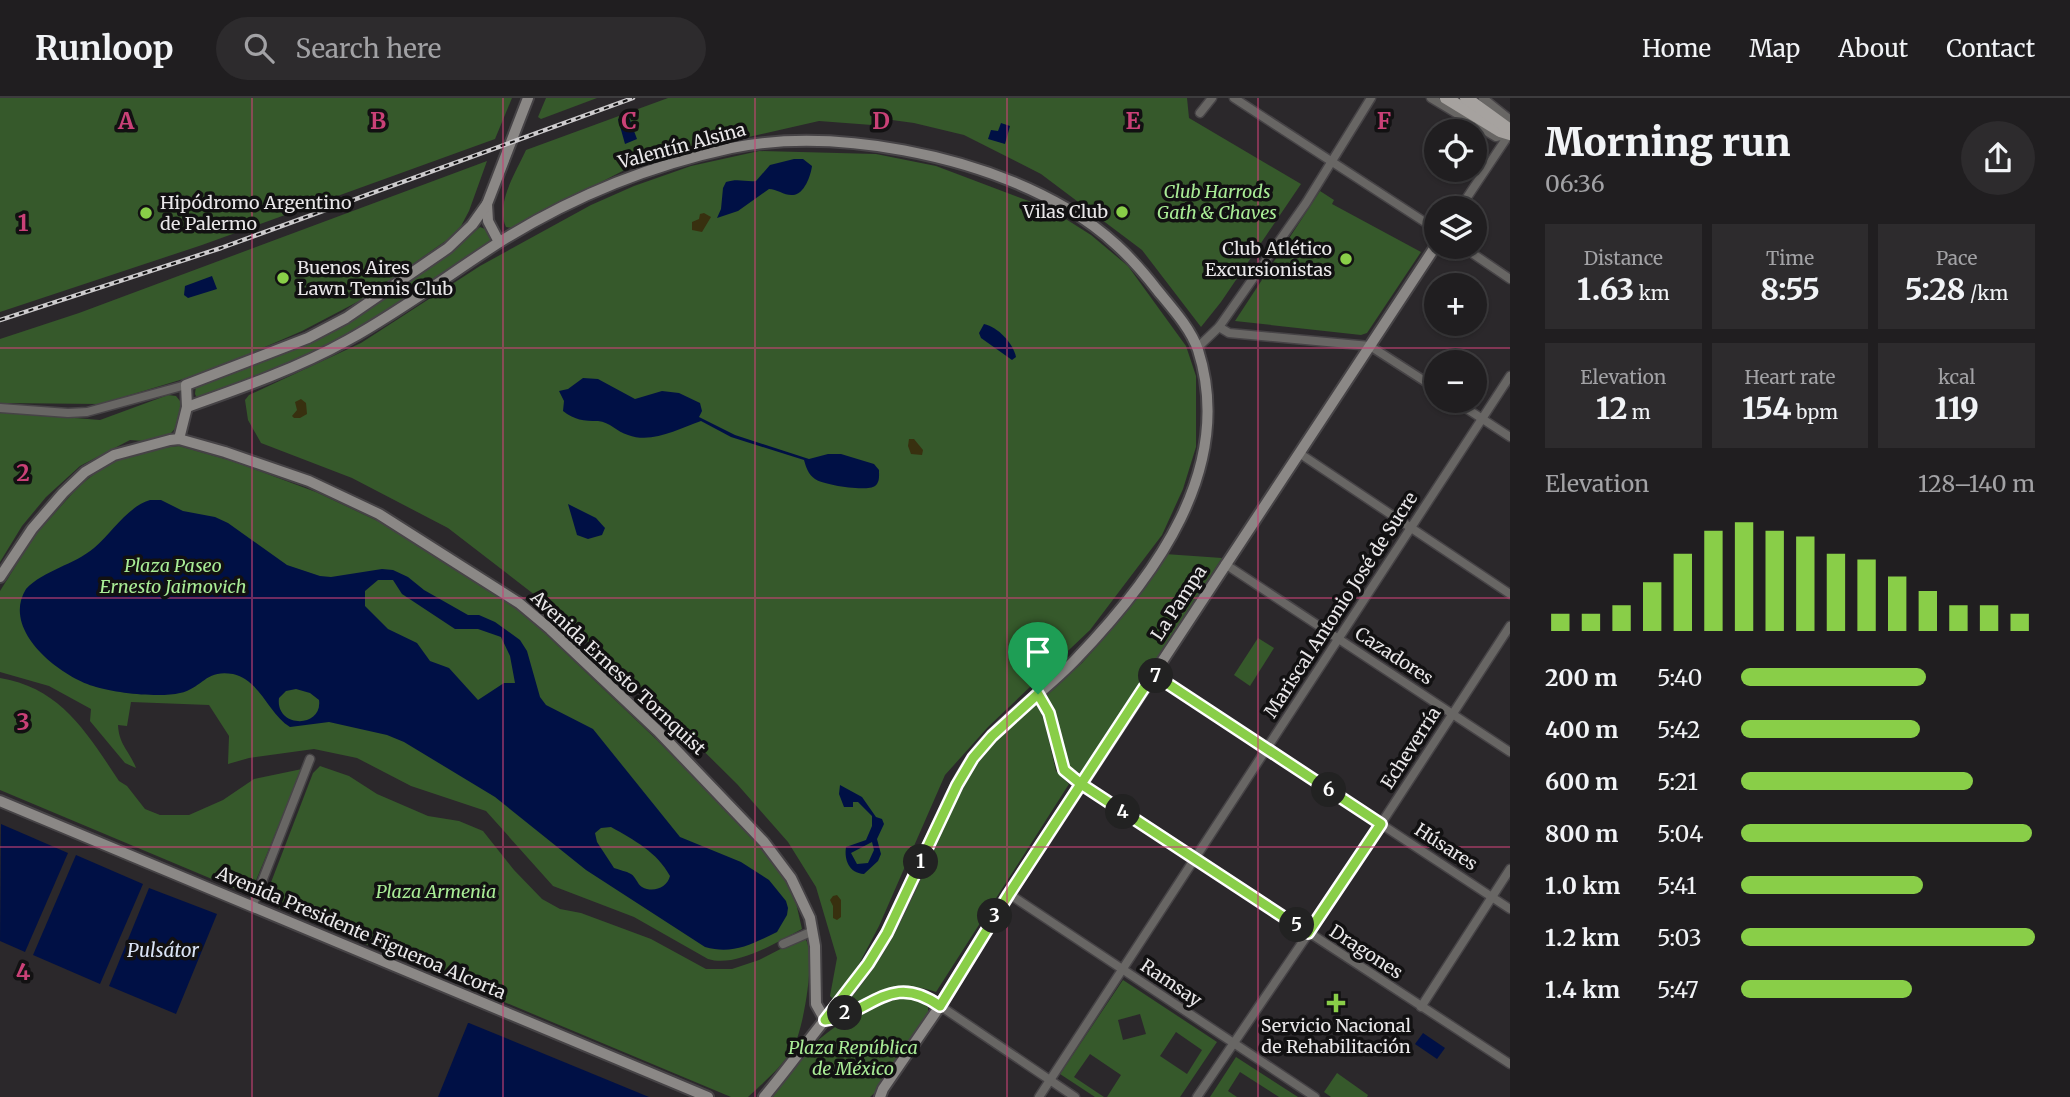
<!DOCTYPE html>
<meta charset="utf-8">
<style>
:root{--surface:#201e20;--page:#2d2b2d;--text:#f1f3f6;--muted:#a2a2a5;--line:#3d3c3e;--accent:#89ce48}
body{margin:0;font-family:Merriweather,serif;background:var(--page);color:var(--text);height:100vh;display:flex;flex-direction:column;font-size:26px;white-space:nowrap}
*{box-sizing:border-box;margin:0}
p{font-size:23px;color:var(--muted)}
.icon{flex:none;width:38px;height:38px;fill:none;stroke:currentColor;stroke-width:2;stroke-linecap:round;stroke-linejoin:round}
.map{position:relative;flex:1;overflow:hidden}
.panel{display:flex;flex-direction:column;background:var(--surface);width:560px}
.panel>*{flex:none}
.controls{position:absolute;left:1424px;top:21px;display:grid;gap:14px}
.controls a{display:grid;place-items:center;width:63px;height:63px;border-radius:50%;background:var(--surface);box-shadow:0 2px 5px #0004,0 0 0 2px var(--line);font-size:35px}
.pin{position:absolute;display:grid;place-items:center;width:60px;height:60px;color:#fff;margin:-72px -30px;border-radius:50% 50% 50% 0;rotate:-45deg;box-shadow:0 0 7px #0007}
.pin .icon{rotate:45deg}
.km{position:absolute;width:35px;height:35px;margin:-18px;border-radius:50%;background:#222;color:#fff;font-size:19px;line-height:35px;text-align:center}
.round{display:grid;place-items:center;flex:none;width:74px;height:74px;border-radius:37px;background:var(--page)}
.overview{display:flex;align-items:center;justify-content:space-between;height:119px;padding:0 35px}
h1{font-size:38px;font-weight:800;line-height:52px}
.stats{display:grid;grid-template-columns:repeat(3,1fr);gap:10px;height:119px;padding:7px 35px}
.stats div{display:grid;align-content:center;border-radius:0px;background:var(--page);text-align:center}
.stats b{font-size:30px;font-weight:800}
.stats small{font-size:19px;font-weight:400}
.stats p{font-size:19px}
.chart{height:196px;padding:14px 35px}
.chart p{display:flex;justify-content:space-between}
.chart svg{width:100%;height:126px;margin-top:7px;stroke:var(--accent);stroke-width:6}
ul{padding:0 35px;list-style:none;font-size:23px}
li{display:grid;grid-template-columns:112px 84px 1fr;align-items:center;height:52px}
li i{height:18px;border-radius:9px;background:var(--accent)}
header{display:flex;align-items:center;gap:42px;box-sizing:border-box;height:98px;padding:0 35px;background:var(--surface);border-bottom:2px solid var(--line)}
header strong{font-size:33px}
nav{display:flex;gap:38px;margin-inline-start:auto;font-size:24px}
.search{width:490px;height:63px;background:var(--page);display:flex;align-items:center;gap:18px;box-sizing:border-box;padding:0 24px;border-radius:38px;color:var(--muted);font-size:26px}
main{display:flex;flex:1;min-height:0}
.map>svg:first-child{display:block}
.green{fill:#36592b;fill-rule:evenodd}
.sand{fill:#38300f}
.water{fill:#001045;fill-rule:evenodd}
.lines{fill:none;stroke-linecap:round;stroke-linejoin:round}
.street-casing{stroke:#464346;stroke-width:11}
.secondary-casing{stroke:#464346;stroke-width:14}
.primary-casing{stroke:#464346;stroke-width:16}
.street{stroke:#686664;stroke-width:8}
.secondary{stroke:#8b8886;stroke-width:10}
.primary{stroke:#a6a29f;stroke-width:12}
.rail-casing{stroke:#cdcbcd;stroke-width:4.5}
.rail{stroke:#121112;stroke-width:2;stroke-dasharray:5;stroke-linecap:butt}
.route-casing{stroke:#fff;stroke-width:14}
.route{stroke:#89ce48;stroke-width:9}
.grid{fill:none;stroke:#ca4177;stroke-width:2;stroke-opacity:0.55}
.poi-dot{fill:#89ce48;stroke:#121112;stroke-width:2.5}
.labels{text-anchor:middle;stroke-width:7;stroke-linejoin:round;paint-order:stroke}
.street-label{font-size:18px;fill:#e9e7e9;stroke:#121112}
.park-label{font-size:18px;font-style:italic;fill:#a9ec96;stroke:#121112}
.poi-label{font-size:18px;fill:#e9e7e9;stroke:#121112;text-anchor:start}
.water-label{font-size:19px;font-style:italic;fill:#dae4f6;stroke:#121112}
.grid-label{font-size:23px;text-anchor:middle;font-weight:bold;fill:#ca4177;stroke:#121112;stroke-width:7;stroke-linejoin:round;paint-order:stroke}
</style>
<header>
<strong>Runloop</strong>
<div class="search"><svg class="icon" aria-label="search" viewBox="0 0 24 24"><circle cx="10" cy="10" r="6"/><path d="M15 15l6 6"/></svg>Search here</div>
<nav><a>Home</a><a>Map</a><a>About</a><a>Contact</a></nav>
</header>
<main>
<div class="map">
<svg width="1510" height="999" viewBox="0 0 1510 999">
<rect width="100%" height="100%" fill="#2b282b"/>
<g class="green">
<path d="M0,0H512L495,41L202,147L0,214Z"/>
<path d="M546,0H597L541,21L538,19Z"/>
<path d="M668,0H1187L1189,20L1301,86L1221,204L1201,229L1142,152L1041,76L964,37L914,25L892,22L872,27L819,23L640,64L512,130L506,129C495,106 516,74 526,52Z"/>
<path d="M759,53L876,56L936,68L1050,111L1091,137L1128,168L1186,248L1196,278V349L1183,391L1162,437L1090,532L988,629L945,677L879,828L858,868L833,901L830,898L837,860L816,789L788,744L737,686L645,595L540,501L448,430L352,380L261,345L248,322L245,302L249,297L361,245L480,168L591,107L634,88L691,68Z"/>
<path d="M487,63L469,113L461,128L447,142L363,201L302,233L210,273L100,306L0,305V241L79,215Z"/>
<path d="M1320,93L1334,102L1332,106L1421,154L1367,235L1361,237L1235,223Z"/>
<path d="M480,129L490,133L491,142L352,235L317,253L205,300H197L195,296L196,287L302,245L451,153Z"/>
<path d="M168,297L176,298L180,303L182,314L179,326L171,335L143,343L130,342L80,368L46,399L22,428L0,464V314L100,322Z"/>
<path d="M179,348L232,363L316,394L399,433L524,515L657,642L757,743L777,768L794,796L802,831C777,844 736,870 708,861L634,819L553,788L486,713L411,688L357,660L314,651L249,660L228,666L229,638L209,607L131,604L127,628L118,627C119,647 129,652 136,670L125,665L90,623L91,611L49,588L0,574V493L35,437L79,388L103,369L114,363L152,351Z"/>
<path d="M1165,456L1222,460L1081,676L1069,668L1058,625L1046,597L1082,565L1105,539Z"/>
<path d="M1258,540L1274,550L1250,588L1234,577Z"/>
<path d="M0,580C61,590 87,635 119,683L127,688L145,711L160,717H189L223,702L254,681L302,671L250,797L0,692Z"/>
<path d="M1037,604L1045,626L1056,673L1069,686L936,894C905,882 877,896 849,909L846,907L877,863L962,687L975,664Z"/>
<path d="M320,668L349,678L377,696L428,718L459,723L483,733L514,772L542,801L560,811L581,815L651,841L706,871H732L759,862L798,842H806C816,859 803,933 793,950C783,968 763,985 748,999H731L268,805L265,800L313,675Z"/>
<path d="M1123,882L1217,944L1180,999H1107L1121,977L1090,956L1074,979L1104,999H1095L1060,976ZM1140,916L1146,936L1123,942L1118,922ZM1176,934L1202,952L1187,976L1160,958Z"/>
<path d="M901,898L924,903L928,909V915L880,990L870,999H773C804,944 842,918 901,898Z"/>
<path d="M1236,959L1298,999H1279L1240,974L1228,993L1237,999H1210Z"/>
<path d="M1337,975L1368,997L1367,999H1331L1324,994Z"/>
</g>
<g class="sand">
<path d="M704,115L711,119L702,134L692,132V124L699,121L700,116Z"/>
<path d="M301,301L306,305L307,316L300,320H294L292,318L297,312L295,304Z"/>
<path d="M909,341H914L923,352L922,357L911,356L908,348Z"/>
<path d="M837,797L841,802V819L837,822L833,820V808L830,802L833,798Z"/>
</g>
<g class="water">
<path d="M628,17L637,41L625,46L618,21Z"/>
<path d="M1001,25L1010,28L1005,46L988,41L991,32L998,33Z"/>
<path d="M794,61H803L812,68C811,77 804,97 793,97C785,98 777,91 769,91L738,113L717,120L721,111L723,90L726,84C738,80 745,84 756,83L770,67Z"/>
<path d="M212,178L217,191L188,200L184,197L185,188Z"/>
<path d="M984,226C998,229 1013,245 1016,259L1012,262L981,240L979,235Z"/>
<path d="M583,280L598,281L635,301L662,293L679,295L700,305L702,313L699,319L735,337L809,361L828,356H841L874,366L879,372C879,377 880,384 875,388C867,394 823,387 815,381C808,376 806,369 804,362L731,339L701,323C678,331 652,346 628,337C617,334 610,324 598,323C584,323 574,322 563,313L564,303L559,293L568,291Z"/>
<path d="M150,402H161L183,413L215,419L228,425L287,467L320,478L331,479L382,471L393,472L408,479L424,492L468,517H479L495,524L520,542L527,553L540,599L546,607L593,631L680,739L741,764L769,782L786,803L788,810L787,817L777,834C752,846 733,857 705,849L586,772L495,699L404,644L387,637L329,624L290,629C268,615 260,582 233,576C205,571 203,590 180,595C160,600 116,595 96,589C62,580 0,533 26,491C44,472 74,467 94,450C112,435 127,409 150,402ZM378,482H393L402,496L455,531H478L501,539L510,558L515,585H504L478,602L449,570L430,563L417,545L388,531L365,508V493ZM296,591L310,595L319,602C323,631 275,630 279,600L286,593ZM611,729C634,742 657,754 670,778C667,790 653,795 642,789C637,786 636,779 631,776C626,773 619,772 614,770L597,744L595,735L601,730Z"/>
<path d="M568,406L596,420L605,430L602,437L588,441L577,437Z"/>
<path d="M840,687L862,699L876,719L882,721L884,726L877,741L881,756L878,763L864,776C849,775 844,762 846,749L866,742L872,728V718L858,704H853V709H844L839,696ZM872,744L874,752L868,765L857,766L851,755Z"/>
<path d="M1,726L68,755L25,854L0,843Z"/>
<path d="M76,757L143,786L100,886L33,857Z"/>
<path d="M149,790L217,816L176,916L109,888Z"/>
<path d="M468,925H469L649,999H438Z"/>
<path d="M1423,935L1445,950L1437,961L1415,946Z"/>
</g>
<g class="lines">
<g class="street-casing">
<g id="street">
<path d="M1234,0L1437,132"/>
<path d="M1431,0L1496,39L1508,36"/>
<path d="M1483,0L1508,20L1509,31"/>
<path d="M1200,15L1212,0"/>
<path d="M1460,110L1510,35"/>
<path d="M1463,149L1510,181"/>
<path d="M1219,229L1229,235L1370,248L1437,291"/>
<path d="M1197,250L1219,229L1306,105L1371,0"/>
<path d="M1455,303L1510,339"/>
<path d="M0,310L68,315L87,314L186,287"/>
<path d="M1299,355L1510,496"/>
<path d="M1225,466L1510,654"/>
<path d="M1153,576L1510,811"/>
<path d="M1038,596L1049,615L1061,667L1068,677L1510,966"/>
<path d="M1009,796L1315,999"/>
<path d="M252,809L310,661"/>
<path d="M783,846L813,833"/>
<path d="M1421,909L1510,771"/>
<path d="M825,922C860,918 886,886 924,897L1075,999"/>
<path d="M1039,999L1510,278"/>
<path d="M1197,999L1332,801L1510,528"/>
</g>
</g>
<g class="secondary-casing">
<g id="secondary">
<path d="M499,144L488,123L487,106L528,0"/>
<path d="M187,309C241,290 298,270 348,242C399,214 446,179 495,147C567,101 647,68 731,50C835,29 976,57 1068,111C1105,133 1132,159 1158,193C1172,210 1191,231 1198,252C1236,371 1154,480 1076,561C1044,595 1001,622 973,660C961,677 952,696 944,714C925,755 908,796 887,835C871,865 849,892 827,919C806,945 786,973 764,999"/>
<path d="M179,341L187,309L186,287L308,240L346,220L448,150L472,127L487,106"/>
<path d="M0,479L32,431L63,395L85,374L114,357L170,342L179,341L225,354L309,383L379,416L519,505L550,531L658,633L764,744L791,780L810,820L815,848L816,906L825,922"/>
<path d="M0,703L708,999"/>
<path d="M880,999L883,991L940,908L1009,796L1437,146"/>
</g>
</g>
<g class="primary-casing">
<g id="primary">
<path d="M1446,0L1500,33L1510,36"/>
<path d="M1466,0L1506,29"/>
</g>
</g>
<use href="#street" class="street"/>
<use href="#secondary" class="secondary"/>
<use href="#primary" class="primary"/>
<g class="rail-casing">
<path id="rail" d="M0,222L221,150L633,0"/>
</g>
<use href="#rail" class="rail"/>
</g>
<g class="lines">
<g class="route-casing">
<path id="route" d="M1038,596L992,638L973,660L957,687L887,835L868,866L825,922C870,917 890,872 940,908L1009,796L1081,686L1308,835L1381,726L1153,576L1081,686L1064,672L1049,615L1038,596"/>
</g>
<use href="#route" class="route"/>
</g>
<path class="grid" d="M252,0V999M503,0V999M755,0V999M1007,0V999M1258,0V999M0,250H1510M0,500H1510M0,749H1510"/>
<g class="poi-dot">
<circle cx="1122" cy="114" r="7"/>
<circle cx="146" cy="115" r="7"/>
<circle cx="1346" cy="161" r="7"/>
<circle cx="283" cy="180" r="7"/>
<path d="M1332.5 894.5h7v7h7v7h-7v7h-7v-7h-7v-7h7z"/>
</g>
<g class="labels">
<g class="street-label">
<text transform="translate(682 48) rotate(-15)" y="6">Valentín Alsina</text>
<text transform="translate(1179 505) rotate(-57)" y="6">La Pampa</text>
<text transform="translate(1341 507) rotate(-57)" y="6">Mariscal Antonio José de Sucre</text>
<text transform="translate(1394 558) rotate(33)" y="6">Cazadores</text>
<text transform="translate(618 575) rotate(43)" y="6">Avenida Ernesto Tornquist</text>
<text transform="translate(1411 650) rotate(-57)" y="6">Echeverría</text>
<text transform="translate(1446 749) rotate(33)" y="6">Húsares</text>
<text transform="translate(361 835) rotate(23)" y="6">Avenida Presidente Figueroa Alcorta</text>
<text transform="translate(1366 854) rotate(33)" y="6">Dragones</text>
<text transform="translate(1171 885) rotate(34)" y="6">Ramsay</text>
</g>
<g class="park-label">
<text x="1217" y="100">Club Harrods<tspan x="1217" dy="21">Gath &amp; Chaves</tspan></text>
<text x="173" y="474">Plaza Paseo<tspan x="173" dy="21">Ernesto Jaimovich</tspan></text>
<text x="436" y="800">Plaza Armenia</text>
<text x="853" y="956">Plaza República<tspan x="853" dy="21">de México</tspan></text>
</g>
<g class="poi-label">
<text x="160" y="111">Hipódromo Argentino<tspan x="160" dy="21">de Palermo</tspan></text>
<text x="1108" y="120" text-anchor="end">Vilas Club</text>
<text x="1332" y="157" text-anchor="end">Club Atlético<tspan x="1332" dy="21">Excursionistas</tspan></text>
<text x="297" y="176">Buenos Aires<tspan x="297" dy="21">Lawn Tennis Club</tspan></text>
<text x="1336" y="934" text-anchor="middle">Servicio Nacional<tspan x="1336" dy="21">de Rehabilitación</tspan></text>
</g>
<g class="water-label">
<text x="163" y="859">Pulsátor</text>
</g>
</g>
<g class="grid-label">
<text x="126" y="31">A</text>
<text x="378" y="31">B</text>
<text x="629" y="31">C</text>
<text x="881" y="31">D</text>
<text x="1133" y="31">E</text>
<text x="1384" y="31">F</text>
<text x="23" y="133">1</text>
<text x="23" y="383">2</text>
<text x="23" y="632">3</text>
<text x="23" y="882">4</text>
</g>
</svg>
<div class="controls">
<a><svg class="icon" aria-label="locate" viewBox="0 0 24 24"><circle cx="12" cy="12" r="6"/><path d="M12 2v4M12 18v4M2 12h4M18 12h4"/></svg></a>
<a><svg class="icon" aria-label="layers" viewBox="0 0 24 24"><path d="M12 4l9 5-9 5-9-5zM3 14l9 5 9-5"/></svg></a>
<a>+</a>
<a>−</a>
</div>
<div class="pin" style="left:1038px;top:596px;background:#1e9e55"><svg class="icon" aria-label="arrive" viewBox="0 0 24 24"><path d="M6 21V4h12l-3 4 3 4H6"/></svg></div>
<b class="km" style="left:921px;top:764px">1</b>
<b class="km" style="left:845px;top:915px">2</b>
<b class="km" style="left:995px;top:818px">3</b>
<b class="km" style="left:1123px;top:714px">4</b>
<b class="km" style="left:1297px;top:827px">5</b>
<b class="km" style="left:1329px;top:692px">6</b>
<b class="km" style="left:1156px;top:578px">7</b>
</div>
<section class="panel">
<div class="overview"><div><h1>Morning run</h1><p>06:36</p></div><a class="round"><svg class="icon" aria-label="share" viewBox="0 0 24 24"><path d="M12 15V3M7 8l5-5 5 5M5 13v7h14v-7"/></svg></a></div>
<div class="stats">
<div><p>Distance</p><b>1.63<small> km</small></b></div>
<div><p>Time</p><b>8:55</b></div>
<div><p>Pace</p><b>5:28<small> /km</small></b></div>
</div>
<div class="stats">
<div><p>Elevation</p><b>12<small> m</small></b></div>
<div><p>Heart rate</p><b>154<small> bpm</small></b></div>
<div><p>kcal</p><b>119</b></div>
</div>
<div class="chart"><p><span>Elevation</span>128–140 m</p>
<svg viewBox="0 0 160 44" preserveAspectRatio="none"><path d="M5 44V38M15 44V38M25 44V35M35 44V27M45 44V17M55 44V9M65 44V6M75 44V9M85 44V11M95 44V17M105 44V19M115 44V25M125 44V30M135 44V35M145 44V35M155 44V38"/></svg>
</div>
<ul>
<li><b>200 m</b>5:40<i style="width:63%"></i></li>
<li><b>400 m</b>5:42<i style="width:61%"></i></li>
<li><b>600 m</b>5:21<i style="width:79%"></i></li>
<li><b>800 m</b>5:04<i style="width:99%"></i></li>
<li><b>1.0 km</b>5:41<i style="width:62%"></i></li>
<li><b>1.2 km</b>5:03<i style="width:100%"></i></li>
<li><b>1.4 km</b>5:47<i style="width:58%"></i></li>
</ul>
</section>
</main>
